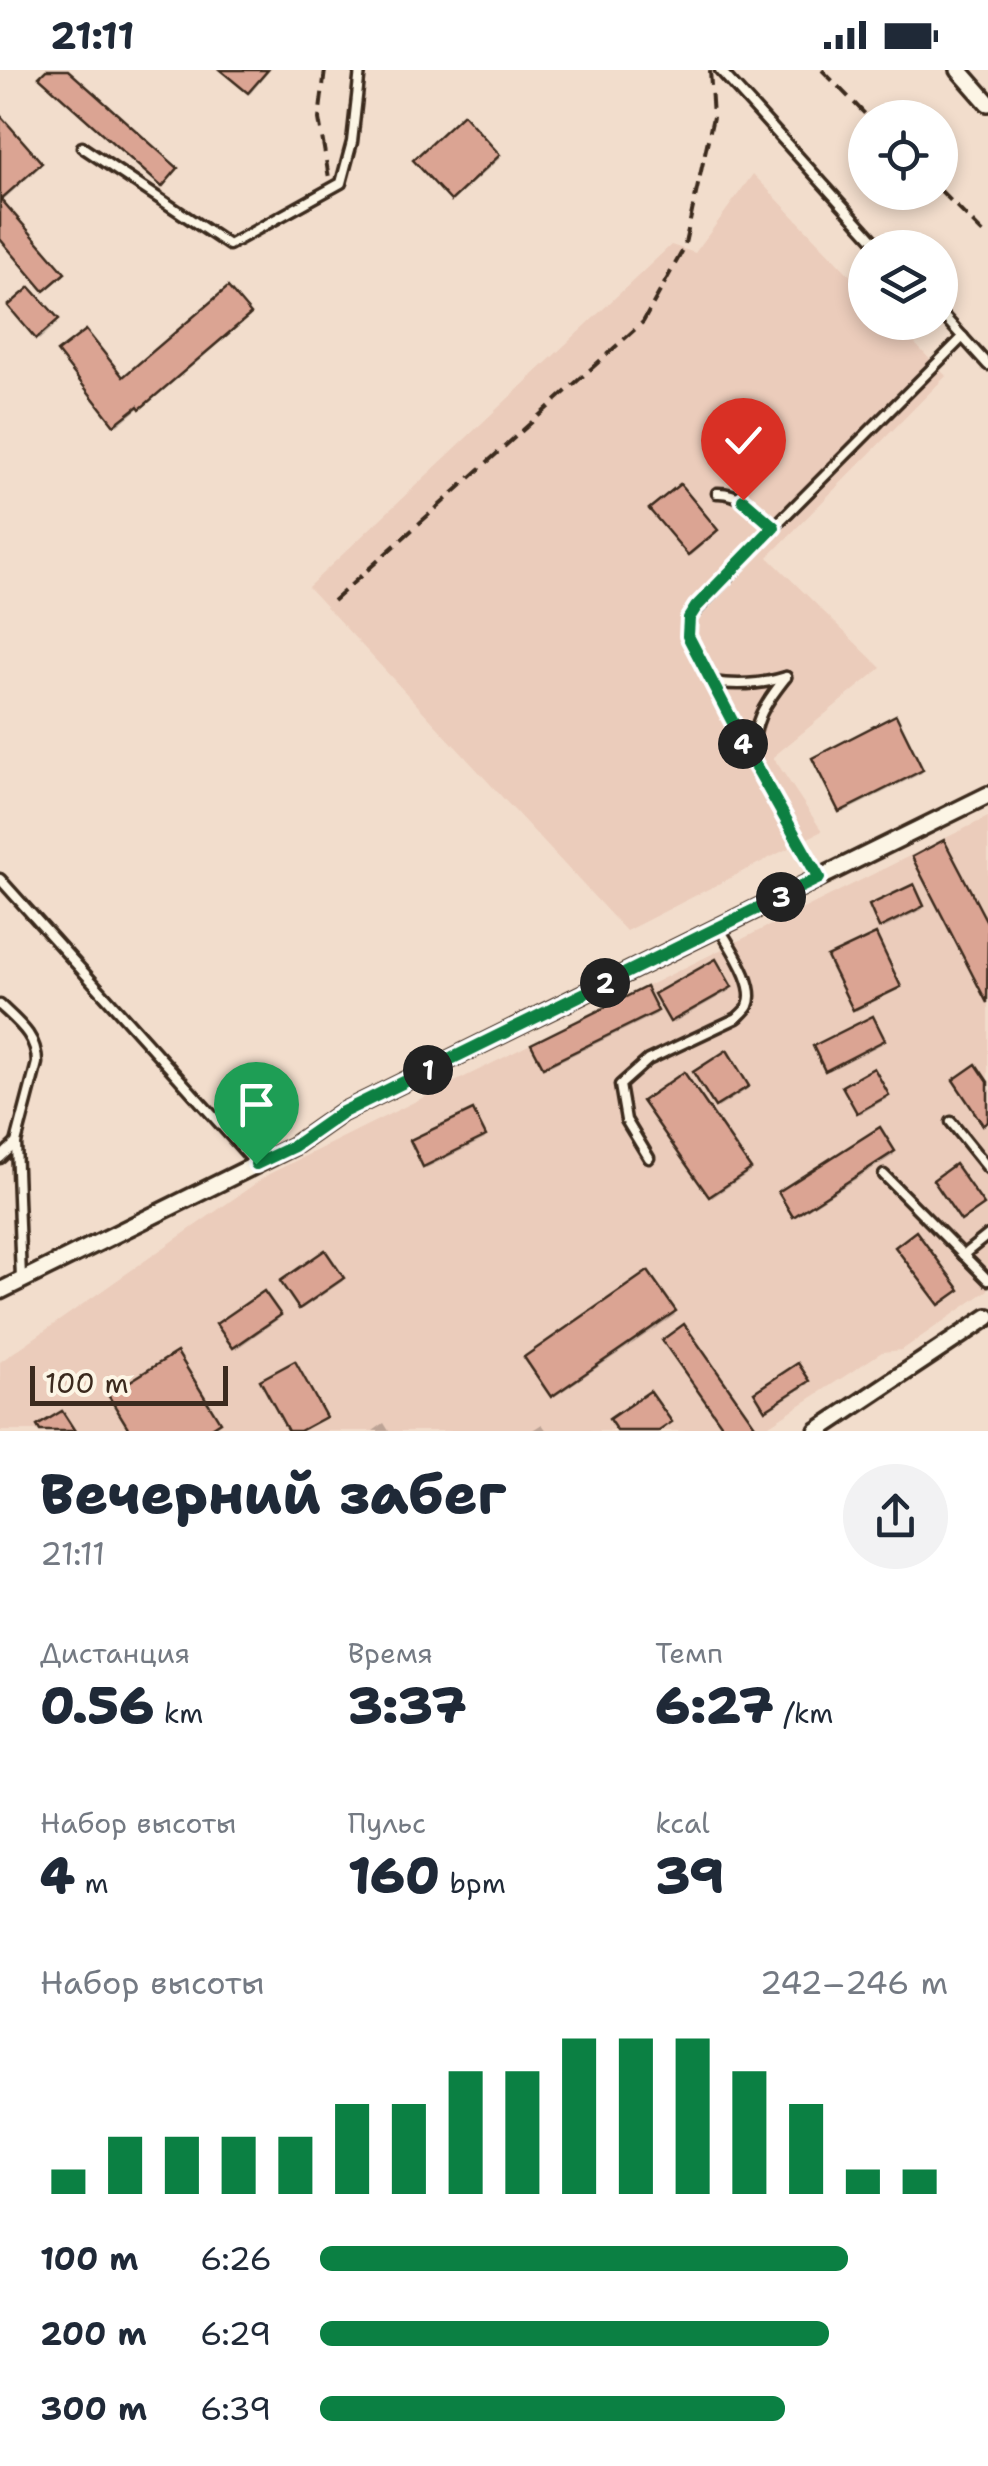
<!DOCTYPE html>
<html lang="ru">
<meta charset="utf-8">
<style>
:root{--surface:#fff;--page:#f2f2f3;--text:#1f2937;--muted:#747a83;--accent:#0b8043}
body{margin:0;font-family:"Shantell Sans",sans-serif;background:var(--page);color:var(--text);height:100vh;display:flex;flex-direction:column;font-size:38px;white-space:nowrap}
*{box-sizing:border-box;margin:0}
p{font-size:32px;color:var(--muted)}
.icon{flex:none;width:55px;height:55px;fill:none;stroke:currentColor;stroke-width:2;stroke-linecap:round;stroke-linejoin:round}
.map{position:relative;height:1361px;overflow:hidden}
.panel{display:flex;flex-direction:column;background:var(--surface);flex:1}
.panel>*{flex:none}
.buttons{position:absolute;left:848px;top:30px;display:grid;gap:20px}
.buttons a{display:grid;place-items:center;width:110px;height:110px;border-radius:50%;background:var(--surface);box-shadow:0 5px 15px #0003;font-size:50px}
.scale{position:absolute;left:30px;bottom:25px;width:198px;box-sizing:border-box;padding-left:10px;border:5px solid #3b2a1e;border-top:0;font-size:28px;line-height:35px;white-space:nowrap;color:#3b2a1e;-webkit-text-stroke:8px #fcf5e5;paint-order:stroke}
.pin{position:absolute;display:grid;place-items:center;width:85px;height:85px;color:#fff;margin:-102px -42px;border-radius:50% 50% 50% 0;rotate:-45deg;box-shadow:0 0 10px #0007}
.pin .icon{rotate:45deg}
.km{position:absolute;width:50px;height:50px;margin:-25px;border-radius:50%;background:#222;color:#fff;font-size:28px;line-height:50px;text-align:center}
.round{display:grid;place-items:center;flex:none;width:105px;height:105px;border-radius:52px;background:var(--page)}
.head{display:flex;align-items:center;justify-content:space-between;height:170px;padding:0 40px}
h1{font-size:55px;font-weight:800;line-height:75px}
.figures{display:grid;grid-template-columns:repeat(3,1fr);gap:15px;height:170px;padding:10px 40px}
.figures div{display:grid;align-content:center}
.figures b{font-size:50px;font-weight:800}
.figures small{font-size:28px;font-weight:400}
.figures p{font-size:28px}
.chart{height:280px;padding:20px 40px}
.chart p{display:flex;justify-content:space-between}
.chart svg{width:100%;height:180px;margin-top:10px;stroke:var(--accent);stroke-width:6}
ul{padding:0 40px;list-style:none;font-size:32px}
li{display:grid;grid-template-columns:160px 120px 1fr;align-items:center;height:75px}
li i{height:25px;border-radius:12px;background:var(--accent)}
.status{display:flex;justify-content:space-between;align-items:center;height:70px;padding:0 50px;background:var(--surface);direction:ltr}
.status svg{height:28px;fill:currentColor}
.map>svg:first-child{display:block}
.built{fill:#ebccbb}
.shadow{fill:#0003}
.building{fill:#dba493;stroke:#3b2a1e;stroke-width:2.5}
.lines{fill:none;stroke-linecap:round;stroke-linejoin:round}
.lane-casing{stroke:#3b2a1e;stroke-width:15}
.street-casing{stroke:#3b2a1e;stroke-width:22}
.lane{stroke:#fcf5e5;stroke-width:8}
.street{stroke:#fcf5e5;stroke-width:15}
.rail{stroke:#3b2a1e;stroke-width:4;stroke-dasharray:15 8;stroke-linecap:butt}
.route-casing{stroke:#fff;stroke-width:20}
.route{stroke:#0b8043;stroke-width:12}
</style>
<div class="status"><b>21:11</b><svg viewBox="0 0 49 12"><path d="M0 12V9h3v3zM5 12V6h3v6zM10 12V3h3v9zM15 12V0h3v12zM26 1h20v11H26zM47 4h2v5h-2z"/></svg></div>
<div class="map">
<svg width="988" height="1361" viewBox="0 0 988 1361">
<rect width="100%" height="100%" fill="#f2ddcc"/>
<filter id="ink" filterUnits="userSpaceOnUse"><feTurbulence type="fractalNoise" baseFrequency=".01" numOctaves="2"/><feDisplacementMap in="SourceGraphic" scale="20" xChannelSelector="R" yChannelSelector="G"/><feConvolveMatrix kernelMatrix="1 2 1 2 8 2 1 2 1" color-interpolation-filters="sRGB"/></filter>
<g filter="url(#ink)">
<g class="built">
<path d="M753,104L865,221V252L895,253L946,306L768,487L881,598L773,687L822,761L626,861L308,517L671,175L695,183Z"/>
<path d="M988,747V1220L902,1280L882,1282L760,1361H0V1292L269,1104Z"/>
</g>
<g class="shadow">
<path d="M221,0H270L250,24Z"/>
<path d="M0,49L41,96L1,132L64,206L46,221L0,168Z"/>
<path d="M498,86L500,88L453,131L418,93Z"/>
<path d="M30,220L58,253L39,270L11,236Z"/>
<path d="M228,221L250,247L142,339L140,337L117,356L61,283L122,311Z"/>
<path d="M680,417L717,463L690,486L653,440Z"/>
<path d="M895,649L922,703L842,743L815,689Z"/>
<path d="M913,817L923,839L883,859L872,837Z"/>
<path d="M875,867L900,919L856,941L831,888Z"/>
<path d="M715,892L731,920L673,953L658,925Z"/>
<path d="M645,920L657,944L546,998L535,975Z"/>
<path d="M872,950L884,973L829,1001L816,978Z"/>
<path d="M726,984L748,1019L718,1038L696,1003Z"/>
<path d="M873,1002L888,1028L860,1044L846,1017Z"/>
<path d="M683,1006L750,1102L712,1128L645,1032Z"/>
<path d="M472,1043L485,1069L426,1098L414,1072Z"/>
<path d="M879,1060L894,1085L796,1147L781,1123Z"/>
<path d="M325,1184L343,1211L302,1239L284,1212Z"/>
<path d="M648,1205L675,1245L554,1327L527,1287Z"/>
<path d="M263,1224L280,1248L236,1279L219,1255Z"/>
<path d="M798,1297L809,1314L768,1340L757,1323Z"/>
<path d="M384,1353L389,1361H373Z"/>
<path d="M542,1354L547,1361H531Z"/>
</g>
<g class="building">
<path d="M46,0H68L178,98L162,117L39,7Z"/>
<path d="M220,0H268L248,23Z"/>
<path d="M463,44L500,85L451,131L413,90Z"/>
<path d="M0,45L42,93L1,129L65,203L44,221L0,169Z"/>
<path d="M30,217L59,249L36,269L8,236Z"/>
<path d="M228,217L251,244L140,339L138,336L114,355L57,282L86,260L123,307Z"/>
<path d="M680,414L718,460L688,485L649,439Z"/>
<path d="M896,645L923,700L839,742L812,688Z"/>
<path d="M944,770L988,854L987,933L912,787Z"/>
<path d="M914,814L924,836L879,858L869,835Z"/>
<path d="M876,864L901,917L853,940L827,887Z"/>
<path d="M716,889L732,917L670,952L654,924Z"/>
<path d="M646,917L658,941L543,997L531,974Z"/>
<path d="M873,946L885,970L825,1001L813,976Z"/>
<path d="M727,980L749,1016L715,1037L693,1002Z"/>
<path d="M976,994L988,1012V1052L983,1055L953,1010Z"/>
<path d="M874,998L889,1025L857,1043L842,1016Z"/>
<path d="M684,1002L751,1099L709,1127L642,1031Z"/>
<path d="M473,1040L486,1066L423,1097L410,1070Z"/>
<path d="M880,1057L895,1081L793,1147L778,1122Z"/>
<path d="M955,1094L984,1135L961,1151L933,1110Z"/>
<path d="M916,1161L960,1220L939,1235L895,1177Z"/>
<path d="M325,1180L344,1208L299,1239L280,1211Z"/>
<path d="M648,1201L676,1241L551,1327L524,1287Z"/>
<path d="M264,1221L281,1245L233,1278L216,1254Z"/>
<path d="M684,1254L759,1361H726L662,1270Z"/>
<path d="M177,1282L220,1352L206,1361H130L108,1325Z"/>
<path d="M295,1291L326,1347L300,1361H288L260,1310Z"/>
<path d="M798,1293L810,1311L765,1340L754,1322Z"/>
<path d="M650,1321L672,1352L659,1361H617L609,1349Z"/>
<path d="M62,1341L75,1361H40L37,1356Z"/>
</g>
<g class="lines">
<g class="lane-casing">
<g id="lane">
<path d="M720,0L881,178"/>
<path d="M82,77L229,175L341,113L352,72L360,0"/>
<path d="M940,242L988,295"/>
<path d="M717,423C741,422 757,441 774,457"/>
<path d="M712,612C738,616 760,615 786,607"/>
<path d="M753,688C753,651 763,636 786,607"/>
<path d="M819,807L753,693L688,566L689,548L774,457L963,267"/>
<path d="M0,809L256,1094"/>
<path d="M0,935C19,953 37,966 37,993L16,1073L21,1209"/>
<path d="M951,1052L988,1098"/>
<path d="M0,1088L16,1073"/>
<path d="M649,1088L626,1050L620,1015L648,990L737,948C740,945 746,940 748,936C758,915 729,876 719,857"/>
<path d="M884,1105L988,1210"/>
<path d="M963,1185L988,1165"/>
</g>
</g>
<g class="street-casing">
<g id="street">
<path d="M959,0L988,33"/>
<path d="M0,1221L294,1076L341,1043L988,725"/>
<path d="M817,1361L988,1247"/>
</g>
</g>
<use href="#lane" class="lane"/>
<use href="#street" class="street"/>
<g class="rail">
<path d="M325,0L319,49L329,108"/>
<path d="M822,0L869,48"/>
<path d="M940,120L988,168"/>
<path d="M333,531L643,252L684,178L713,47L710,0"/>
</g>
</g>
</g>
<g class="lines" filter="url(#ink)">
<g class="route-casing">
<path id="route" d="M256,1094L294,1076L341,1043L819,808L754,693L688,566L689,548L696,537L774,457L743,430"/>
</g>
<use href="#route" class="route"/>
</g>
</svg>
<div class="buttons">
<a><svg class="icon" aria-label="locate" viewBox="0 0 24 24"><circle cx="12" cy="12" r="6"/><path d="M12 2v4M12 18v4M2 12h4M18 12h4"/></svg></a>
<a><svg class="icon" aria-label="layers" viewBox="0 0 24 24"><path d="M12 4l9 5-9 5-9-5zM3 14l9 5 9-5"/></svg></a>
</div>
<div class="scale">100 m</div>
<div class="pin" style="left:256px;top:1094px;background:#1e9e55"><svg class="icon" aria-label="arrive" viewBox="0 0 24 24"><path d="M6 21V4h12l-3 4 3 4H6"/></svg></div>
<div class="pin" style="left:743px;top:430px;background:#d93025"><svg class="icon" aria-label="check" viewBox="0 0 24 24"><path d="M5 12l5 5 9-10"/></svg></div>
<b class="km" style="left:428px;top:1000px">1</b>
<b class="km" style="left:605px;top:913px">2</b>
<b class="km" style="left:781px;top:827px">3</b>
<b class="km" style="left:743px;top:674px">4</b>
</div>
<section class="panel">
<div class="head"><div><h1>Вечерний забег</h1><p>21:11</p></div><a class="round"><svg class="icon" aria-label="share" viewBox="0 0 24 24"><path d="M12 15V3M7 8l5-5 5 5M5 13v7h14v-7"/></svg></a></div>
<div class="figures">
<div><p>Дистанция</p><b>0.56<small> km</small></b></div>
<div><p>Время</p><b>3:37</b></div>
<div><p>Темп</p><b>6:27<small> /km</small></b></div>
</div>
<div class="figures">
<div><p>Набор высоты</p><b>4<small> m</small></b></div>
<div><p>Пульс</p><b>160<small> bpm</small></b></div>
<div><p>kcal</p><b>39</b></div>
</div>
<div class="chart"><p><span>Набор высоты</span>242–246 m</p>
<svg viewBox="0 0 160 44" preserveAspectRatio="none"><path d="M5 44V38M15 44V30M25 44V30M35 44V30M45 44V30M55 44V22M65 44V22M75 44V14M85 44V14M95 44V6M105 44V6M115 44V6M125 44V14M135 44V22M145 44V38M155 44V38"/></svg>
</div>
<ul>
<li><b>100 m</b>6:26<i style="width:84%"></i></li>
<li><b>200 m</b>6:29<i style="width:81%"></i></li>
<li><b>300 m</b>6:39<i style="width:74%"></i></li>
</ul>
</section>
